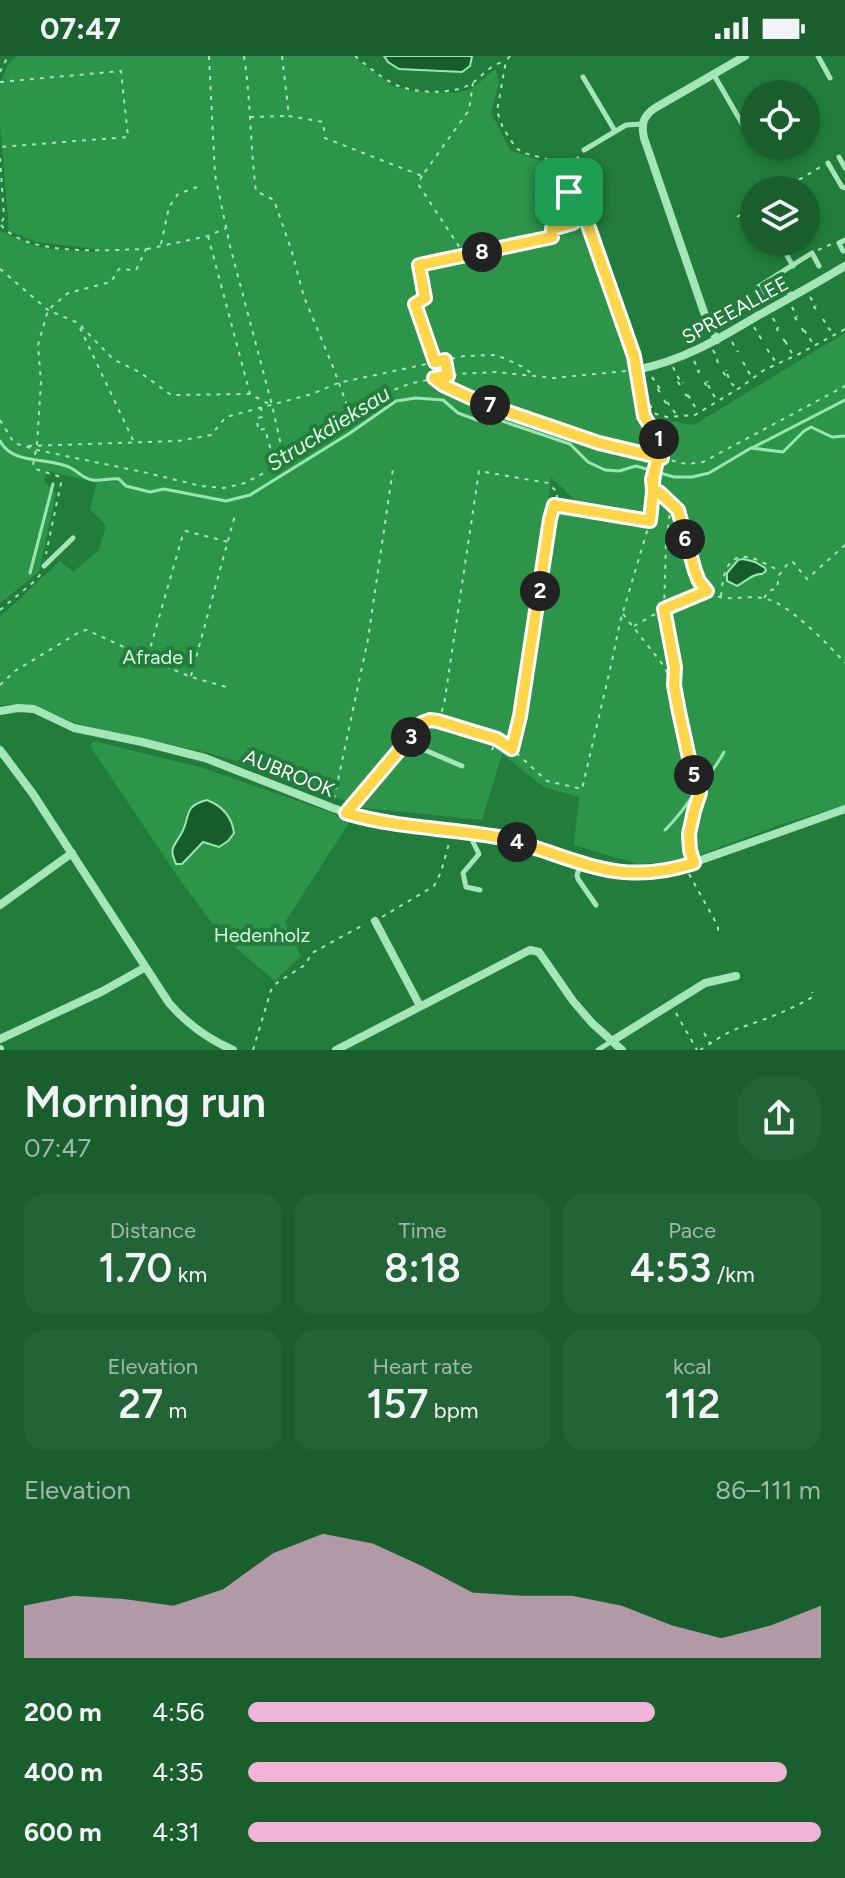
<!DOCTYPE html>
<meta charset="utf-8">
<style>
:root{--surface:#1a5e2e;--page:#236436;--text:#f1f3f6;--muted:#9fbaaa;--accent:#f1b4d8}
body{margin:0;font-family:Figtree,sans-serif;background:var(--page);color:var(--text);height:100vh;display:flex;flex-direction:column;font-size:30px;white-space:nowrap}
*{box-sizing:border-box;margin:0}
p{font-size:26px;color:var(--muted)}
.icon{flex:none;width:44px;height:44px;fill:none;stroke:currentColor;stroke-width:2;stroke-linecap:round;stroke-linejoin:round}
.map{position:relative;height:994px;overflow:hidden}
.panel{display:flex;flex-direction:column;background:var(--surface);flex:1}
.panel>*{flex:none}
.controls{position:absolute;left:740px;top:24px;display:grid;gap:16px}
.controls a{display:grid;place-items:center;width:80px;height:80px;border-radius:50%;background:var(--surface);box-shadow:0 4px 12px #0003;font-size:40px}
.pin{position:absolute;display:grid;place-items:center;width:68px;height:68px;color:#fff;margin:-34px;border-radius:16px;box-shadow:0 4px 12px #0006}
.km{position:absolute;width:40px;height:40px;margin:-20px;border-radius:50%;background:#222;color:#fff;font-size:22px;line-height:40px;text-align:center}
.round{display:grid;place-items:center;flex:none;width:84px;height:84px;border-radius:32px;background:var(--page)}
.headline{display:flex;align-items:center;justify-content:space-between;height:136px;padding:0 24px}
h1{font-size:44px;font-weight:600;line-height:60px}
.metrics{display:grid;grid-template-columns:repeat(3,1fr);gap:12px;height:136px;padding:8px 24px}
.metrics div{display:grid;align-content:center;border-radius:20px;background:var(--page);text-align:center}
.metrics b{font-size:40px;font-weight:600}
.metrics small{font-size:22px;font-weight:400}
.metrics p{font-size:22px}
.chart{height:224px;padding:16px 24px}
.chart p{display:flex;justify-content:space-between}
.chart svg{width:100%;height:144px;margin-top:8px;fill:var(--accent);opacity:.7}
ul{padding:0 24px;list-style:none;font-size:26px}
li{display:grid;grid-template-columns:128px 96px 1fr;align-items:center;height:60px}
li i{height:20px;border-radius:10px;background:var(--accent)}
.status{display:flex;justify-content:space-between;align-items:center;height:56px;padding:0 40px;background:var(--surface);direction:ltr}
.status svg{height:22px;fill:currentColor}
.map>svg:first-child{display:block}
.green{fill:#2c954a;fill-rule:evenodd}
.water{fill:#175d2c;stroke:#99e7af;stroke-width:2}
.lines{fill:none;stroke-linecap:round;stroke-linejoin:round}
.stream{stroke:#99e7af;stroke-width:3}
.path{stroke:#a5e6b8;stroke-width:2;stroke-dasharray:4 6;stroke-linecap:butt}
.lane{stroke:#a5e6b8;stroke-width:5}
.street{stroke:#a5e6b8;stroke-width:8}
.route-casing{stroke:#fff;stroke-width:16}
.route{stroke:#ffd54a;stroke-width:10}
.labels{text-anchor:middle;stroke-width:8;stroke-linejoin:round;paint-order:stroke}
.street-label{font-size:20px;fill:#fff;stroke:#227d3d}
.park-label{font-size:20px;fill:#d6f8e0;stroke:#227d3d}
.water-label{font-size:22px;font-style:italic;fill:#dcf7e4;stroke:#227d3d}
</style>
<div class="status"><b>07:47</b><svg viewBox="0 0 49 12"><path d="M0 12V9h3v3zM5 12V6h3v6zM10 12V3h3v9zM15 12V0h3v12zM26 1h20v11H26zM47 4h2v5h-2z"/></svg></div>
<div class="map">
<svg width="845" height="994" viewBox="0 0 845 994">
<rect width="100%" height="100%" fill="#227d3d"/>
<g class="green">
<path d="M16,0H352L394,31L421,36L457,37L471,33L496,13L499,27L491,57L510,94L553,109L568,120L574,136L569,140L576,162L584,164L603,216L607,238L631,309V325L647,361L694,369L845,277V749L779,769L686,804L638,808L574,789L579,741L544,731L502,698L482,764L365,752L352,748L293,722L209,697L78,668L39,652L16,648L0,649V561L60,505L73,516L99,494L106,470L90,453L97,427L48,415L44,424L56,438L39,516L0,547V175L35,190L49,193L95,196L97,193L36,186L9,175L0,66V27L8,9ZM551,421L579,448L648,459L649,463L547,456Z"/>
<path d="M94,685L203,712L332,757L349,767L285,866L301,900L275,925L221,879L180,824L90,690ZM196,747L203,786L198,793L175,785L182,777L186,759Z"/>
</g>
<g class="water">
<path d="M384,0H472L470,10L462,16L399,13L388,6Z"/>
<path d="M743,503L755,506L765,512L766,515L762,518C753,517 745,526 737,530L727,525V517L738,504Z"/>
<path d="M207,744C222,750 232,761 234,777L228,785L219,791L203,786L182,808H176C169,792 173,792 181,778C191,762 182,750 207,744Z"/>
</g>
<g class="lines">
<g class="stream">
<path d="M0,385C13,410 49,400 71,412C79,416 83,423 93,424C101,425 110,422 119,423L126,430L150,436L164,433L226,445L250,439L350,377L396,345L416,342L443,344L458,357L477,364L493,362L570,388L588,406L605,414L619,415L636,410L674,421H692L709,417L751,392L783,396L804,375L811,371L832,381L845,380"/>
<path d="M752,392L845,344"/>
<path d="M30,517L53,428"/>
<path d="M665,774C678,762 687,748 698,733C707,721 717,710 724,696"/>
</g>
<g class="path">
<path d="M209,0L215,119L230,190L272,349L284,403"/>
<path d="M244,0C251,45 250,90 256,135L274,144L292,196L304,241L333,311L351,360"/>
<path d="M282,0L289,60L323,66L325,82L422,120L469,54L473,27"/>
<path d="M355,0C366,9 383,23 396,29C415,37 450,39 469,29C482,22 488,9 504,6"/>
<path d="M510,0L506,5L497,55L503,72L516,92L524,97L566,108L605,214L610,235L635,307"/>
<path d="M0,16L8,0"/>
<path d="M0,26L121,15L128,81L0,91"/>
<path d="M250,61L287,60"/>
<path d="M0,102L4,161L0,170"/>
<path d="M567,107L579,101"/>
<path d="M422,120L418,128L464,198"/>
<path d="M575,132L569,136L564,143L568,159L573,167L588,170"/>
<path d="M782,134L822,110"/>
<path d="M737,161L754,151"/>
<path d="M1,169C27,201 108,194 146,193L136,214L119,213L111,226L68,237L48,254L38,289L41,326L37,388L33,409L35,413L58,420L61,427L46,498"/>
<path d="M208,180L250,338"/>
<path d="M161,188L169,151L178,138L197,131"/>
<path d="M147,193L208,180L226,172"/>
<path d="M818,194L834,187"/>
<path d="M0,213L48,254L78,267L113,303L141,317L171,339L250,338L271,349"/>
<path d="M810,241L816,250"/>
<path d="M792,251L797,261"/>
<path d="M816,253L814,251L817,249L819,252"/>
<path d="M773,262L778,272"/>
<path d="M823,263L829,273L835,277"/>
<path d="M797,264L795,262L798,260L800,262"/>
<path d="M754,271L762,284"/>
<path d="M80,272L134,386"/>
<path d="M802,272L803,275L806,273L804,271"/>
<path d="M804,274L814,289"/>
<path d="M778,275L777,273L778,272L781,273"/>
<path d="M783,283L785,285L786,282"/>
<path d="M785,285L794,301"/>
<path d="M732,286L738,296"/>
<path d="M767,293L777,308"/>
<path d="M713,294L718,303"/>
<path d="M434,305L415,248L425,242L419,209L552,181V173L573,167"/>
<path d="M445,305L448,319"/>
<path d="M694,305L699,314"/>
<path d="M743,306L752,322"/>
<path d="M718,307L717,304L720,302L721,305"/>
<path d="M673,311L680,325"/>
<path d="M723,316L725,319L728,317L726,314"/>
<path d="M699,317L698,315L701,314L702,316"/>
<path d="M727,318L732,328L738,333"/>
<path d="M642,320L644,337L653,355L656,358L667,361L695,359L741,331L764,314L799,298L845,273"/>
<path d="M638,321L644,360L659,384L662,402"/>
<path d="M652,321L660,333"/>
<path d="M436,324L443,329L469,341L505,355L599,387L656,401"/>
<path d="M705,326L706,330L709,328L707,325"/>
<path d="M680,329L678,326L681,324L683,327"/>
<path d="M708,329L717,345"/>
<path d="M660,336L658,334L661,332L662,335"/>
<path d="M685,338L687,340L689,339L688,336"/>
<path d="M688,339L698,356"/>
<path d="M664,344L666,347L669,346L667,343"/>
<path d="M667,346L676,358"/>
<path d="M261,351L262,361L257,362L258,374L265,373L275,409"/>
<path d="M0,364L14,387L37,394L143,416L201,430L224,432L245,427L275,411L351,360L396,333L412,327L459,318L496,316L553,322L627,315"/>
<path d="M28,390L178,385L211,379L226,361L312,338L338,327L464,300L497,299L523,311L535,320"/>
<path d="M662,402L686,408L703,406L845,330"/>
<path d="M654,435L659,436L678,454L695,515C715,561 741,531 775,546C797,557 829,589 845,607"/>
<path d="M671,449L666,487L664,553L675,611V629"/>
<path d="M556,450L649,465"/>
<path d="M721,540C723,520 726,493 755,503C763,506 771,511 780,515"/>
<path d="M764,542L769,535L777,532L779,519L789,506H793L807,523L845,489"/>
<path d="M0,554L36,524L42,516"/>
<path d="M623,558L663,609L674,629L691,711L700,737L694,755L689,778L691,798"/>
<path d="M634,570L664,553L707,535"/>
<path d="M148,600L183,478L186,475L228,486"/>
<path d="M191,620L235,459"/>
<path d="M0,629L15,615L81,575L87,574L167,611L191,621L230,632"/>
<path d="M438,665L444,649L479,415L548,427L558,437L550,463L520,660L512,693"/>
<path d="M411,681L422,667L430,664L497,683L512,693L547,725L582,733L612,605L620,566L650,465L653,435L652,423L658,401"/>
<path d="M492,694L496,684"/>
<path d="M334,743L368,583L393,413"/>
<path d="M689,818L718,870V875"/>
<path d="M382,861L434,830L441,816L450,784"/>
<path d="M676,957L697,994"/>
<path d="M704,977L710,987"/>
<path d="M253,994L271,934L278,926L305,909L312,897L365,868"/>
<path d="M700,994C712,987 726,976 739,972C764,964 791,954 814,940L812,936"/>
</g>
<g class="lane">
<path d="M818,0L830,22"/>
<path d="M714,19L744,71"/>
<path d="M583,21L615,75"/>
<path d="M584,94L626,69L642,68"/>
<path d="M839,101L845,112"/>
<path d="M828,107L842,131L845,132"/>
<path d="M779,186L793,210"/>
<path d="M843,195L839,187L845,184"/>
<path d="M779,219L792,241"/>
<path d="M763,239L758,231L812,197L819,210"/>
<path d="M44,510L73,482"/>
<path d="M347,756L403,689H413L462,710"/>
<path d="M473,779V786L479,798L463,817L466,831L480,834"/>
<path d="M581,807L577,819L578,823L596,849"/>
<path d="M598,994L612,985"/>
</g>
<g class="street">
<path d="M717,284L707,265L644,82C641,68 643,60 655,52L745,0"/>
<path d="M636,314C682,305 719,283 759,259C788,243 817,227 845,210"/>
<path d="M0,655L18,652L34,653L74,672L142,686L205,702L333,752L361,762L409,770L498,781L581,807L621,817L653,816L684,810L845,753"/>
<path d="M0,694L33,738L169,947C187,968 208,983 233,994"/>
<path d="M0,849L72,797"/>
<path d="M375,865L420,950"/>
<path d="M0,983L103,935L144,912"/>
<path d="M612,985L705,927L736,920"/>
<path d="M0,993V994"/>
<path d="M336,994L530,894L539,896L573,945L592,967L622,994"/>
</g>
</g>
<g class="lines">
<g class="route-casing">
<path id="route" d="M569,136L575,132L634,300L644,360L659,384L662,402L658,401L652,423L653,435L650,465L554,449L550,463L520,660L512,693L497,683L438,665L430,664L422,667L346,757C396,772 447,772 498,781C512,783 526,789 539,793C598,813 631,827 694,807L690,794L689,778L694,755L700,737L691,711L679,656L674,629L675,611L664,553L707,535L699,525L695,515L678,454L659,436L653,435C652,423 655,413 658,401L599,387L505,355L469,341L443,329L434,322L448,320L445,304L435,306L415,248L425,242L419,209L552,181V173L573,167L568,159L564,143L569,136"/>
</g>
<use href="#route" class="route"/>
</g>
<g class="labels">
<g class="street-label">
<text transform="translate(735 254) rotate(-29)" y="7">SPREEALLEE</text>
<text transform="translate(289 717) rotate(22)" y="7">AUBROOK</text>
</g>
<g class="park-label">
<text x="158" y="608">Afrade I</text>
<text x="262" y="886">Hedenholz</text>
</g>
<g class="water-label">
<text transform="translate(328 372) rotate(-32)" y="8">Struckdieksau</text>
</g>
</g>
</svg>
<div class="controls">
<a><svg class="icon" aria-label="locate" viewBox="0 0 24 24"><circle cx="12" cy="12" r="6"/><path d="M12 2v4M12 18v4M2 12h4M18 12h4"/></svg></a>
<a><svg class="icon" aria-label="layers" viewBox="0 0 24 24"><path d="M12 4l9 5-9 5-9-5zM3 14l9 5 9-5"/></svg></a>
</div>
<div class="pin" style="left:569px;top:136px;background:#1e9e55"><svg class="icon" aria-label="arrive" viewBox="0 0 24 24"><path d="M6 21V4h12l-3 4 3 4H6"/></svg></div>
<b class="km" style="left:659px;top:383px">1</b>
<b class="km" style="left:540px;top:535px">2</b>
<b class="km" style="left:411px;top:681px">3</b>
<b class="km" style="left:517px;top:786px">4</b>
<b class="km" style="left:694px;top:719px">5</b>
<b class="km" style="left:685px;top:483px">6</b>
<b class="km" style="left:490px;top:349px">7</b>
<b class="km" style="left:482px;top:196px">8</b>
</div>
<section class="panel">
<div class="headline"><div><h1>Morning run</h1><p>07:47</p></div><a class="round"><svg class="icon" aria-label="share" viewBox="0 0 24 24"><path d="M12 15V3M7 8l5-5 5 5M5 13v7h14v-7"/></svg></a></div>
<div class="metrics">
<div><p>Distance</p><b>1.70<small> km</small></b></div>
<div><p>Time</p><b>8:18</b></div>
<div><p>Pace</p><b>4:53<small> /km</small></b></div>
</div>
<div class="metrics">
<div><p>Elevation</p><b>27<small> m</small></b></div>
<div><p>Heart rate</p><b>157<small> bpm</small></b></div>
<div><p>kcal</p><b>112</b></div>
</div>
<div class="chart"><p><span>Elevation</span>86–111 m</p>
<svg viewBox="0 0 160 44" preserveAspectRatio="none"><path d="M0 44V28L10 25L20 26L30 28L40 23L50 12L60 6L70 9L80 16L90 24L100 25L110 25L120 28L130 34L140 38L150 34L160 28V44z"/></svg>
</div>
<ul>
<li><b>200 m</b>4:56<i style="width:71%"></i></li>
<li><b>400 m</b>4:35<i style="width:94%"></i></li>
<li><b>600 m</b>4:31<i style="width:100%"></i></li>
</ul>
</section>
